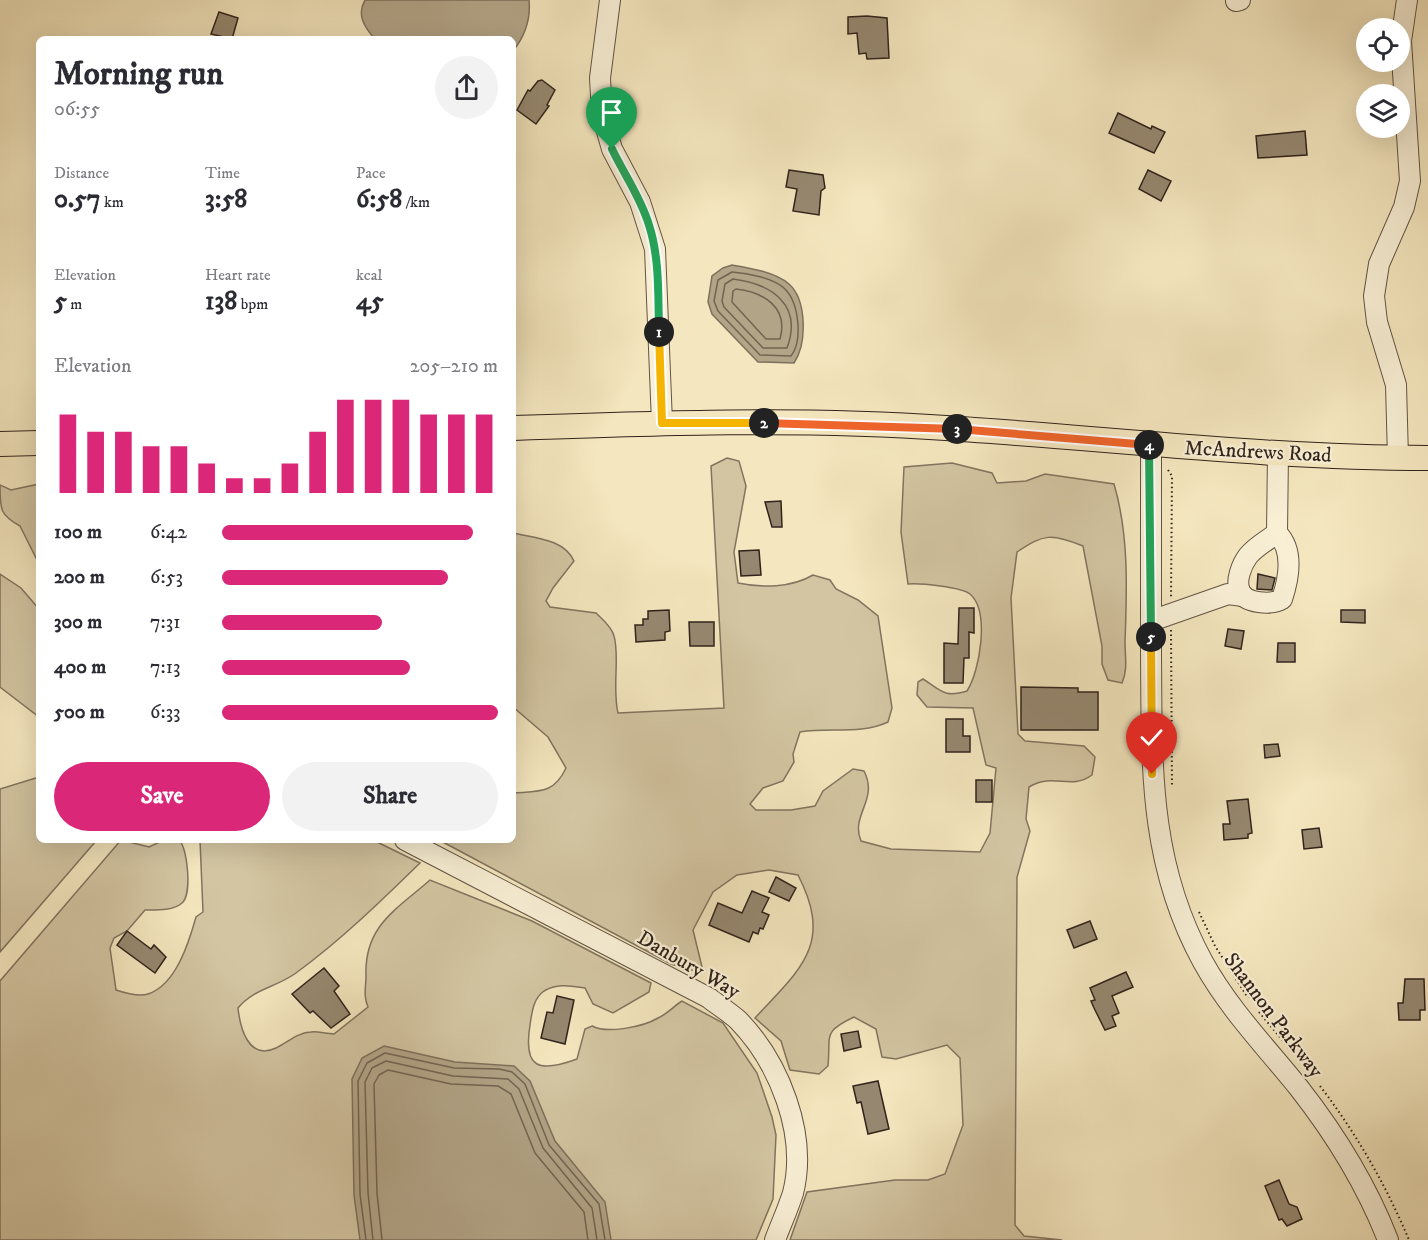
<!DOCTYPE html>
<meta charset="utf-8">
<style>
:root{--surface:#fff;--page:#f2f2f3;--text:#2b2b33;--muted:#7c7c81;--accent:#db2777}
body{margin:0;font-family:"IM FELL DW Pica",serif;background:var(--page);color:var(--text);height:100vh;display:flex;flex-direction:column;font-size:22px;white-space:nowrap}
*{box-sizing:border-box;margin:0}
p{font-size:20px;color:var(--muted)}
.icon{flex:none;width:33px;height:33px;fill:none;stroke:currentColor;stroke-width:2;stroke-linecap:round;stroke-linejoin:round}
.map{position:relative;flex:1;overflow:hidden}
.sheet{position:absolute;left:36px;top:36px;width:480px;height:807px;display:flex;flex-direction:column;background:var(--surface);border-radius:9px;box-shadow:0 6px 24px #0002}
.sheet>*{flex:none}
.fabs{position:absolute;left:1356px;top:18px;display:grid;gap:12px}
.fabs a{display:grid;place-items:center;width:54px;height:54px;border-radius:50%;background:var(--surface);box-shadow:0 6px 24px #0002;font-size:30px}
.pin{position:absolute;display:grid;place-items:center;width:51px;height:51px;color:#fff;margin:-62px -26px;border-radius:50% 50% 50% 0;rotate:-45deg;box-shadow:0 0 6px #0007}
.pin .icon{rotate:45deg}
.km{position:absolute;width:30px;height:30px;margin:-15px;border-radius:50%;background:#222;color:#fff;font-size:16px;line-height:30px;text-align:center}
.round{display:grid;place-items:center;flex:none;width:63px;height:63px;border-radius:32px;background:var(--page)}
.headline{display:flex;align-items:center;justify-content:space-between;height:102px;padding:0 18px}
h1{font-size:33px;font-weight:700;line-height:45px}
.metrics{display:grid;grid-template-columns:repeat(3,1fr);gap:9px;height:102px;padding:6px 18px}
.metrics div{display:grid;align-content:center}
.metrics b{font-size:26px;font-weight:700}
.metrics small{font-size:16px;font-weight:400}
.metrics p{font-size:16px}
.chart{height:168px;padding:12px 18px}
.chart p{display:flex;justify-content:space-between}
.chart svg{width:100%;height:108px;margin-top:6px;stroke:var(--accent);stroke-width:6}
.primary-button{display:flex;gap:12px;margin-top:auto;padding:12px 18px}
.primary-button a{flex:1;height:69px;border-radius:36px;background:var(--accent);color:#fff;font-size:24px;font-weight:700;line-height:69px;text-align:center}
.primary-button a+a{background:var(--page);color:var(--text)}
ul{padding:0 18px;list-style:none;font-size:20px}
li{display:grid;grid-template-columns:96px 72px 1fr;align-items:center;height:45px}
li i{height:15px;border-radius:8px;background:var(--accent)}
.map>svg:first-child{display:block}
.green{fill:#d3c5a2;stroke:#82745f;stroke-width:1.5}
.water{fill:#b2a487;stroke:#7e705c;stroke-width:1.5}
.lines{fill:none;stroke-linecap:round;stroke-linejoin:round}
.shore{stroke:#726452;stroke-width:1.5}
.building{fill:#968870;stroke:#31231c;stroke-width:1.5}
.minor-casing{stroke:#625444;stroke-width:22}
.major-casing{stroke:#31231c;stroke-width:26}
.path{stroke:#31231c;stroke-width:2;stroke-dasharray:1.5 3;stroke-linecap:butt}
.minor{stroke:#f8efd5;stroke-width:20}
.major{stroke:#f4e6be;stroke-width:24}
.split-1-casing{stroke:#fff;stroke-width:12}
.split-2-casing{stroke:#fff;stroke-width:12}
.split-3-casing{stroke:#fff;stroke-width:12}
.split-4-casing{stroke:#fff;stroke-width:12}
.split-5-casing{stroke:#fff;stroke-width:12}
.split-6-casing{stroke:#fff;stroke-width:12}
.split-1{stroke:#22a559;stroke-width:8}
.split-2{stroke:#f5b400;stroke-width:8}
.split-3{stroke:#f0652b;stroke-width:8}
.split-4{stroke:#f0652b;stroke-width:8}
.split-5{stroke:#22a559;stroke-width:8}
.split-6{stroke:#f5b400;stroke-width:8}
.labels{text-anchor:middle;stroke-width:4.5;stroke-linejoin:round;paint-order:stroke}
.street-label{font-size:21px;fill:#31231c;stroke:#f8efd5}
</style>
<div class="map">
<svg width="1428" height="1240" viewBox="0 0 1428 1240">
<rect width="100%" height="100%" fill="#f4e6be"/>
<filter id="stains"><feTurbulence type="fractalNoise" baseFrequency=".00333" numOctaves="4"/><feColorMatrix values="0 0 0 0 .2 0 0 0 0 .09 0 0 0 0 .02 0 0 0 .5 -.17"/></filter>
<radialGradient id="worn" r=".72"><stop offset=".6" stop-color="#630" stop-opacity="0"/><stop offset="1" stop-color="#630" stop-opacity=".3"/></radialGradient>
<g class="green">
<path d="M727,458L739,461L746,486L734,552L738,583C762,588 791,588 813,575L830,580L836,589L858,600L878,616L892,708L888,722C860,735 830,727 800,732L793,754L794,762L783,781L763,788L750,804L756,810H791L815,806L823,791L853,769L864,771C879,800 850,815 861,841L891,849L980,852L990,833L996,768L986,765L973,708L927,707L917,695L918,682L923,679C942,691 944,698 967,691C980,671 990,611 970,594C961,587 920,583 908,584L901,532L904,467L952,463L992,473L997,483L1026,481L1045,474L1114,484C1129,535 1127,589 1125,642C1125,658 1128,669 1122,683L1108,680L1102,664V646L1083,546C1051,533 1044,534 1017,552L1011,598L1018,734L1025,741L1084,746L1095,757L1092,775C1070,791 1054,772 1029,787L1026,819L1030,831L1017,877L1015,1225L1024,1236L1062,1240H790L807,1192L895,1180H928L945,1174L963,1125L960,1058L947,1045L896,1059L882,1057L876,1029L854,1017C822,1032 831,1035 828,1066L819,1074L790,1070L781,1041L755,1018C800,969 834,945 798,875L769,870L737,875L713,892L693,930L702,967L695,971L671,964L439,840H513V793C539,791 554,794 566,768L548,737L513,707V533C535,538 564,539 574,561L553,588L546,601L550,607L596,613C602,619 612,627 614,636C620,656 612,689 618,713L724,708L711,466Z"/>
<path d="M39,484V564L20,526C0,515 0,510 0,485L11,490Z"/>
<path d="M0,574L21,588L39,609V717L0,687Z"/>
<path d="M39,777V840L96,841L0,952V789Z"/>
<path d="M121,840L149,847L164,840H179C188,848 192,895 182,903C173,911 156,910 145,910L127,931L114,938L110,948L116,990C125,993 139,997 148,994C176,985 189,942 196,917L203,912L200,840H373L420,863C380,902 341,940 296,973C277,987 253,989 238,1008C240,1027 248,1061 276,1048C287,1043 298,1032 311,1032C318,1031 326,1034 334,1034L368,1007C363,995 366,988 366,976C364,926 396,910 430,880L532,921L651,983L649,992L613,1013L593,1004L585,988C571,986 557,983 544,991C533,999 532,1012 530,1025C523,1069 539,1073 577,1059L585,1029L592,1026C607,1034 643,1027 658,1018C667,1014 674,1006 682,1001L723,1023L757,1073L772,1117L776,1135L773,1199L756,1240H0V981Z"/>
</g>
<g class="water">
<path d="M365,0H529C531,20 525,36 513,51V39H375C365,28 356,15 365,0Z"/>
<path d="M732,265C750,268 775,272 789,284C807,300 807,344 794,363L758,362L712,314L708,302L712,276L723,268Z"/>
<path d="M384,1046L455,1062L514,1066L530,1081L555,1141L605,1202L611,1240H360L354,1195L352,1079L362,1058Z"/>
</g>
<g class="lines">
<g class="shore">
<path d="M732,272C747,273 774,278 785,289C799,303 803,341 791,356L760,355L718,311L714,301L718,280Z"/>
<path d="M733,279C772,284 803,305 787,348H763L724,307L722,301L725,284Z"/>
<path d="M736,289C763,292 789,307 780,339H766L732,302L733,291Z"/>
<path d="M366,1240L360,1194L358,1081L367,1063L385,1053L454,1068L499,1069L512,1072L525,1084L549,1145L599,1204L605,1240"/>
<path d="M373,1240L368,1193L365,1082L372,1068L386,1061L453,1076L508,1079L519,1089L543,1148L592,1208L597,1240"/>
<path d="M382,1240L377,1193L374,1084L379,1075L388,1070L451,1084L498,1086L511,1094L535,1153L584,1212L588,1240"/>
</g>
</g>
<g class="building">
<path d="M219,12L238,18L232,39L211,34Z"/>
<path d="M867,16L887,18L889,58L867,59L866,53L859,54L857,33L848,34V17Z"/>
<path d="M542,80L555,90L547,105L549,106L536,124L517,110L528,90L530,91L538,81Z"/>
<path d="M1118,113L1151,129L1152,126L1165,132L1154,153L1109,133Z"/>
<path d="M1305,131L1307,155L1258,158L1256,136Z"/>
<path d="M789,170L823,175L825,188L821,191L819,215L793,211L797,189L786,187Z"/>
<path d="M1148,170L1171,181L1161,201L1139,189Z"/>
<path d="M781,501L782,527H772L765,502Z"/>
<path d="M759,550L761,575L741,576L739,551Z"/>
<path d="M1258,574L1275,578L1272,590L1257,589Z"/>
<path d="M959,608H974V633L969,632V658H964L963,683H944V643L958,644Z"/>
<path d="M669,610L670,631L665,632V640L636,642L635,625H643V619H648V611Z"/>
<path d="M1341,610H1365V623L1341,622Z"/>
<path d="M689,622H714V646H690Z"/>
<path d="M1228,629L1244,631L1241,649L1225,646Z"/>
<path d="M1278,643H1295V662H1277Z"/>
<path d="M1021,687L1078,688V692H1098V730H1021Z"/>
<path d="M946,719H963V736H970V752H946Z"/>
<path d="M1278,744L1280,756L1265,758L1264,745Z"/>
<rect x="976" y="780" width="16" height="22"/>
<path d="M1248,799L1252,833L1248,834V838L1224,840L1223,824H1230L1227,801Z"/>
<path d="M1319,828L1322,847L1304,849L1302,830Z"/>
<path d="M776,877L796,888L789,901L769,892Z"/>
<path d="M752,891L769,898L762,912L769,915L763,929L760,928L758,934L753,932L749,942L709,925L718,903L742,913Z"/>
<path d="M1090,921L1097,939L1074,948L1067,930Z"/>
<path d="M127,931L151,949L154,945L166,957L155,973L117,945Z"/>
<path d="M324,968L339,986L334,991L350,1014L331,1028L313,1011L310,1013L292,994Z"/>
<path d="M1126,972L1133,987L1112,996L1119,1013L1112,1016L1116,1026L1105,1030L1094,1008L1091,1001L1095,1000L1090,988Z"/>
<path d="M1405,979H1424L1425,1010H1420V1020H1399L1398,1003H1403Z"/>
<path d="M557,996L574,1000L565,1044L541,1038L547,1012L553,1013Z"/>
<path d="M858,1031L861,1047L844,1051L841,1034Z"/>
<path d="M878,1081L889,1129L868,1134L861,1102L857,1103L853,1086Z"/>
<path d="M1279,1180L1289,1204L1297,1207L1302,1219L1287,1226L1282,1219L1279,1220L1265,1186Z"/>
</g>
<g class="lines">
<g class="minor-casing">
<g id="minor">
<path d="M610,0L600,78L602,114L612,149L640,202L655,249L662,423"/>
<path d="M1236,1L1240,0"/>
<path d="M1151,446C1151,515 1151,584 1151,654C1152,764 1148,862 1203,962C1229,1009 1266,1047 1299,1088C1335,1134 1367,1186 1388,1240"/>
<path d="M1398,458L1396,385L1377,322L1374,296L1379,264L1404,207L1410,181L1401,41L1407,0"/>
<path d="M1277,533C1294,550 1289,578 1282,599C1272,605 1245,604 1240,591C1235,581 1242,564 1248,556C1255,547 1268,540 1277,533L1278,452"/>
<path d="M1151,621L1228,594L1243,596"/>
<path d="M405,840L709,998C718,1005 729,1012 738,1020C779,1062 808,1134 793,1193C788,1209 781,1224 775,1240"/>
</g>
</g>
<g class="major-casing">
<g id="major">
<path d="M513,428C657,423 802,418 946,428C1106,438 1267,458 1428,458"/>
<path d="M0,444L39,443"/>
</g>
</g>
<g class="path">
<path d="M1168,470L1172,476L1171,598"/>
<path d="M1171,630L1172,787"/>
<path d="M1199,912L1215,946L1248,998"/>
<path d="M1259,1012L1303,1065"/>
<path d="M1320,1086C1356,1133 1386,1185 1409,1240"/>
</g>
<use href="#minor" class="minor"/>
<use href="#major" class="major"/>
</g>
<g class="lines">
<g class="split-1-casing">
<path id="split-1" d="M612,149C624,174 641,198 649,225C660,259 658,297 659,332"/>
</g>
<g class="split-2-casing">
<path id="split-2" d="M659,332L662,423H764"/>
</g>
<g class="split-3-casing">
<path id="split-3" d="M764,423L957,429"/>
</g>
<g class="split-4-casing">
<path id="split-4" d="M957,429L1149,445"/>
</g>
<g class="split-5-casing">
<path id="split-5" d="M1149,445L1151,637"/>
</g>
<g class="split-6-casing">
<path id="split-6" d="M1151,637L1152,774"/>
</g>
<use href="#split-1" class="split-1"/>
<use href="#split-2" class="split-2"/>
<use href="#split-3" class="split-3"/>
<use href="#split-4" class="split-4"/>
<use href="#split-5" class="split-5"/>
<use href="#split-6" class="split-6"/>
</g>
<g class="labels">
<g class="street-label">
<text transform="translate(1258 451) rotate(3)" y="7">McAndrews Road</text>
<text transform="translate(689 964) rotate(30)" y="7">Danbury Way</text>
<text transform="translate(1274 1015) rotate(53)" y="7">Shannon Parkway</text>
</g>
</g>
<rect width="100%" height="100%" filter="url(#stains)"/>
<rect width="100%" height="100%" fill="url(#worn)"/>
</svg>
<div class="fabs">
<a><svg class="icon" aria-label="locate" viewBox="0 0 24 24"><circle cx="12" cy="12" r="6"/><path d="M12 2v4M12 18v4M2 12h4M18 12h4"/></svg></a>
<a><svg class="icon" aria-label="layers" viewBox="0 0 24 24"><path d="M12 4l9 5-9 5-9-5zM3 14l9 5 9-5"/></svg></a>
</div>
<div class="pin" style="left:612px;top:149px;background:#1e9e55"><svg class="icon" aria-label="arrive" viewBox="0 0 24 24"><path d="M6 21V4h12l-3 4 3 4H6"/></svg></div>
<div class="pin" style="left:1152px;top:774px;background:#d93025"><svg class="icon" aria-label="check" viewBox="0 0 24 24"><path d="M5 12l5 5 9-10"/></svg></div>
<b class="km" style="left:659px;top:332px">1</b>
<b class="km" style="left:764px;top:423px">2</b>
<b class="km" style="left:957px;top:429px">3</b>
<b class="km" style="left:1149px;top:445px">4</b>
<b class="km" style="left:1151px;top:637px">5</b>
<section class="sheet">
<div class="headline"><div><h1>Morning run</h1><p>06:55</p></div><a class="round"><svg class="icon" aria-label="share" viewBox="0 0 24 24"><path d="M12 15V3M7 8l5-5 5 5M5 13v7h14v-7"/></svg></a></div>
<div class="metrics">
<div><p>Distance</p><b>0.57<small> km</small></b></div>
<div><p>Time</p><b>3:58</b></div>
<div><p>Pace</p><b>6:58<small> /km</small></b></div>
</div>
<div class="metrics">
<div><p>Elevation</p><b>5<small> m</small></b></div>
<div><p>Heart rate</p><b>138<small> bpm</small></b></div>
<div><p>kcal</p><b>45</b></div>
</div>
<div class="chart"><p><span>Elevation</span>205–210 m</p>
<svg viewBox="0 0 160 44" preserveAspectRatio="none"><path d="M5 44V12M15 44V19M25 44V19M35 44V25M45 44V25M55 44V32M65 44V38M75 44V38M85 44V32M95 44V19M105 44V6M115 44V6M125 44V6M135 44V12M145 44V12M155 44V12"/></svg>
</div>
<ul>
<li><b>100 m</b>6:42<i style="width:91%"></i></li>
<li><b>200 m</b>6:53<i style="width:82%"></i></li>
<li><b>300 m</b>7:31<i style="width:58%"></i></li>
<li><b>400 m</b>7:13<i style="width:68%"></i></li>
<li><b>500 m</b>6:33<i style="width:100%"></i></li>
</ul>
<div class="primary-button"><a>Save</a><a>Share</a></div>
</section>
</div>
